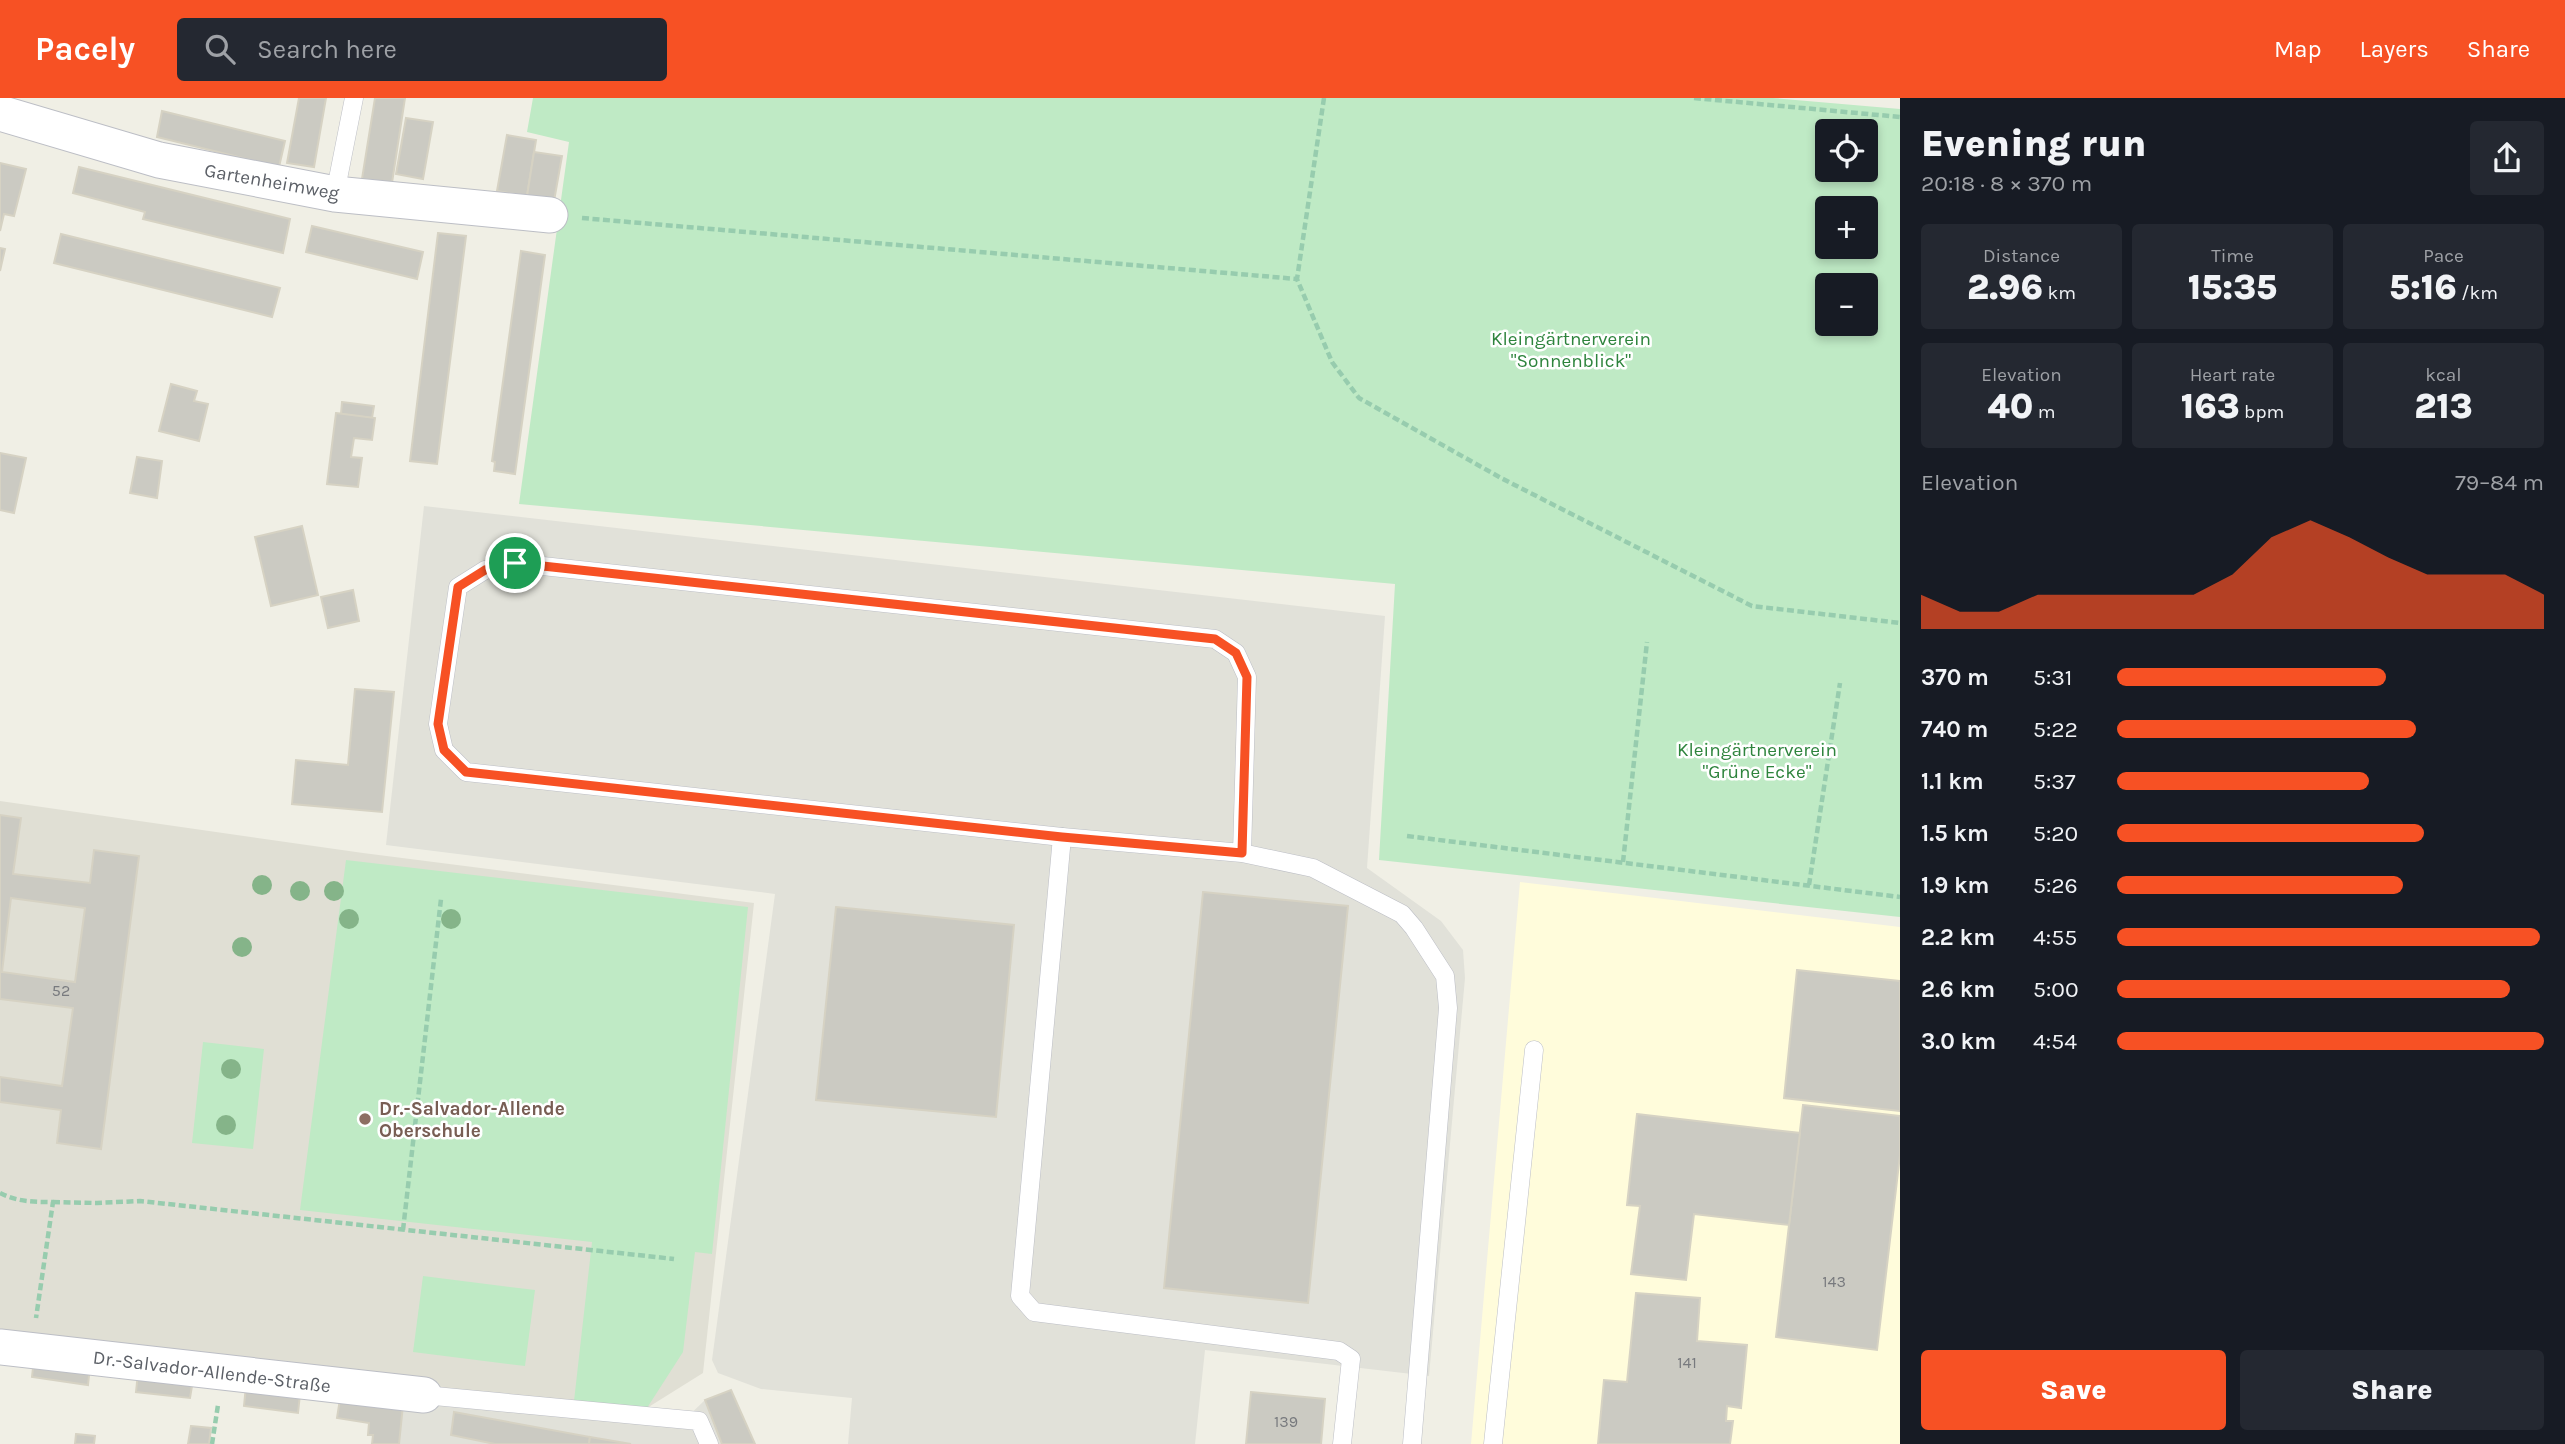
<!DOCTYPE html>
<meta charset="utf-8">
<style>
:root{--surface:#171b24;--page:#242831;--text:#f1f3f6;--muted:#9ea1a6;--accent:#f75124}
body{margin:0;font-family:Karla,sans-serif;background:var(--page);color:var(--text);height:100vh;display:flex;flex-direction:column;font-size:26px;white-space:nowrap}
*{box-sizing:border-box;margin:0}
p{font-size:23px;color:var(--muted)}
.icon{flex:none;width:38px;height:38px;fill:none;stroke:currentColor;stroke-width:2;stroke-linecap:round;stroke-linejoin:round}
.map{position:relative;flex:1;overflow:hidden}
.drawer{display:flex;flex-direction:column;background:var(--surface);width:665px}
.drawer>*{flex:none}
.controls{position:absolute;left:1815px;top:21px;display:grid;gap:14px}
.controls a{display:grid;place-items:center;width:63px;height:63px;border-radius:7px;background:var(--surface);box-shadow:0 4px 10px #0003;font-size:35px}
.pin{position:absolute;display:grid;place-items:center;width:60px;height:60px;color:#fff;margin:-30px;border:4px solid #fff;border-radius:50%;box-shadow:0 2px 7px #0007}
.round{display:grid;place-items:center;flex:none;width:74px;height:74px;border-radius:7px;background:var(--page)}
.summary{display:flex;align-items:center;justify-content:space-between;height:119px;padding:0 21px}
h1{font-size:38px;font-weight:800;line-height:52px}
.metrics{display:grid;grid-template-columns:repeat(3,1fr);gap:10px;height:119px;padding:7px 21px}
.metrics div{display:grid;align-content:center;border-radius:7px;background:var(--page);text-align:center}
.metrics b{font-size:35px;font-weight:800}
.metrics small{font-size:19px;font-weight:400}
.metrics p{font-size:19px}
.chart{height:196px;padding:14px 21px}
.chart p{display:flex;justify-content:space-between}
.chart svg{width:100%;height:126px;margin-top:7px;fill:var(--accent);opacity:.7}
.primary-button{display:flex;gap:14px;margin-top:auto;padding:14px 21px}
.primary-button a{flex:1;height:80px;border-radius:7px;background:var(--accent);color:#fff;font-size:28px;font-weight:800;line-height:80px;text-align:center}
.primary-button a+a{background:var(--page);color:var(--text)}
ul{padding:0 21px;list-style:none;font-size:23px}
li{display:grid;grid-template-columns:112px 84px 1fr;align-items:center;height:52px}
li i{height:18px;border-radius:9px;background:var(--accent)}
header{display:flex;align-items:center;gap:42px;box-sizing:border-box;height:98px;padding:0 35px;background:var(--accent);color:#fff}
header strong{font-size:33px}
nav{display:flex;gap:38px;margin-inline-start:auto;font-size:24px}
.search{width:490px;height:63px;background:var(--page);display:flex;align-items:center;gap:18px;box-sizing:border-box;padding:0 24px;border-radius:7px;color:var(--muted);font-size:26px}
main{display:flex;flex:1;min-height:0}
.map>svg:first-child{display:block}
.commercial{fill:#fffcdb}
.industrial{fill:#e1e1d9}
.education{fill:#e0dfd4}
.green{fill:#bfeac5;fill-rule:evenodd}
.building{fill:#cbcac2;stroke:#d6d2c3;stroke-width:2;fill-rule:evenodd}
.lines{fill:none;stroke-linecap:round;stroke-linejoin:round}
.lane-casing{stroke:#bcbec5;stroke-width:19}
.street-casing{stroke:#bcbec5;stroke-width:37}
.path{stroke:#97ccae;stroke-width:4.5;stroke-dasharray:7 3.5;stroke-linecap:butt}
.lane{stroke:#fff;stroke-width:18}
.street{stroke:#fff;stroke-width:35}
.tree{fill:#85b489}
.route-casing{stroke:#fff;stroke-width:14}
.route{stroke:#f75124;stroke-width:9}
.education-dot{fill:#8d6e63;stroke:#fff;stroke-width:2.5}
.labels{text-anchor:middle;stroke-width:5;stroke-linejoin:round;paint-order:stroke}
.number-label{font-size:16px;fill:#787a7e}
.street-label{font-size:19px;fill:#5c6067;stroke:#fff}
.park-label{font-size:19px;fill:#2e843d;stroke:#fff}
.education-label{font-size:19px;font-weight:bold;fill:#785e54;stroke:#fff;text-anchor:start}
</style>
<header>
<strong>Pacely</strong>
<div class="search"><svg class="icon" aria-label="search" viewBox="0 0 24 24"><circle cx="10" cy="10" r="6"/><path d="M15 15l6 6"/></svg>Search here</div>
<nav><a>Map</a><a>Layers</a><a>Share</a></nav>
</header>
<main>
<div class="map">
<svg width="1900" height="1346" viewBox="0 0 1900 1346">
<rect width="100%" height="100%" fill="#f0efe5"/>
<path class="commercial" d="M1520,784L1900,829V1346H1471Z"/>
<g class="industrial">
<path d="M424,408L1385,518L1367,770L1441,823L1463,852L1465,880L1429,1278L1205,1252L1195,1346H848L852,1300L761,1291L718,1275L712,1262L775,796L386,747Z"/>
<path d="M731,1292L755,1346H372L376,1300L680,1326L705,1302Z"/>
</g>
<path class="education" d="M0,703L363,755L754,805L703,1275L647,1310L383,1287L0,1238Z"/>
<g class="green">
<path d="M533,0H1773L1900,11V819L1379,762L1395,486L519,406L569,44L527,34ZM1827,33H1866V72H1827ZM1827,110H1866V149H1827ZM1827,187H1866V226H1827Z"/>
<path d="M346,762L748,809L712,1156L695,1154L683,1254L647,1310L574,1303L592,1144L300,1112Z"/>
<path d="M203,944L264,951L253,1051L192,1045Z"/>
<path d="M423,1178L535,1192L525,1268L413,1254Z"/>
</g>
<g class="building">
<path d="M299,0H326L314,69L287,65Z"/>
<path d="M375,0H405L392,85L362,81Z"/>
<path d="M162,13L285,43L279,69L157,39Z"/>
<path d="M406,20L433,24L423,81L396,76Z"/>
<path d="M507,37L536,42L527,98L497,93Z"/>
<path d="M534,54L562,58L554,103L527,98Z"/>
<path d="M0,65L26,71L14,118L4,116L0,133Z"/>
<path d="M79,69L290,121L283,155L143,121L145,114L73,95Z"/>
<path d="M312,128L423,154L417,181L306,154Z"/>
<path d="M438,135L466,138L437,366L410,363Z"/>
<path d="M61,136L280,190L272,219L54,165Z"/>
<path d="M0,150L5,151L0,173Z"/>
<path d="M521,153L545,157L515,376L494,373L495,364L492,363Z"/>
<path d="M171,286L197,293L194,303L208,306L199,343L159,333Z"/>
<path d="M342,304L374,308L372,320L341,316Z"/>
<path d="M336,315L375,320L372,342L354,340L351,359L362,360L358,389L327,386Z"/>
<path d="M0,355L26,360L14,415L0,412Z"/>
<path d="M137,359L162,363L157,400L130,395Z"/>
<path d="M302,428L318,497L271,508L255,439Z"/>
<path d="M353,492L359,523L328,530L321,499Z"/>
<path d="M355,591L394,594L382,714L292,706L296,662L348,667Z"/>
<path d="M0,717L21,720L13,776L90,785L94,752L139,758L101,1051L57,1045L61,1012L0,1004V979L62,988L73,910L0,901ZM11,800L85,810L75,884L2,874Z"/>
<path d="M1203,794L1348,808L1308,1205L1164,1190Z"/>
<path d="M836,809L1014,827L996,1019L816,1002Z"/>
<path d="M1797,872L1900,883V1013L1784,1000Z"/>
<path d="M1803,1007L1900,1018V1057L1877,1252L1776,1239Z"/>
<path d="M1637,1016L1800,1035L1789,1127L1694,1116L1686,1182L1631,1176L1640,1108L1627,1107Z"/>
<path d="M1636,1195L1700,1200L1697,1243L1747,1247L1741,1310L1727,1308L1726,1323H1733L1730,1346H1598L1604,1282L1627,1284Z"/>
<path d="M34,1261L90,1268L88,1287L32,1279Z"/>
<path d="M138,1275L193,1282L190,1300L136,1294Z"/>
<path d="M246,1288L300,1296L298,1315L244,1308Z"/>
<path d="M731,1292L755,1346H722L705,1302Z"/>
<path d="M1251,1294L1325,1301L1321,1346H1246Z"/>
<path d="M340,1301L403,1307L399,1346H372L373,1337H368L369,1325L337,1320Z"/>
<path d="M454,1314L590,1339L589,1346H495L451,1337Z"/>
<path d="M191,1328L211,1330L209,1346H188Z"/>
<path d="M76,1336L95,1338L94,1346H75Z"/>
<path d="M590,1339L631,1346H589Z"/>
</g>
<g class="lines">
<g class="lane-casing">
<g id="lane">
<path d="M335,96L354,0"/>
<path d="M1062,739L1020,1198L1034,1214L1339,1253L1351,1261L1342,1346"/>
<path d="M1242,755L1247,579L1236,555L1215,541L515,465L485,472L458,489L438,626L444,652L466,674L1062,739L1242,755L1313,770L1402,816L1414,830L1445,878L1448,910L1412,1346"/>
<path d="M424,1297L699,1323L709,1346"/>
<path d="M1493,1346L1534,952"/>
</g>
</g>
<g class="street-casing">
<g id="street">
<path d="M0,15L159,62L335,96L550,117"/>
<path d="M0,1249L424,1297"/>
</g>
</g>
<g class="path">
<path d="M1324,0L1297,181L1332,264L1359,300L1501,380L1752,508L1900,525"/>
<path d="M1694,0L1900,19"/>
<path d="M582,120L1297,181"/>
<path d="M1407,738L1900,799"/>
<path d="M1623,764L1647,544"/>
<path d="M1809,787L1840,585"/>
<path d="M0,1095C17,1104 34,1104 53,1104L36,1220"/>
<path d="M53,1104L97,1105L140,1103L674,1161"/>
<path d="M403,1132L441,801"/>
<path d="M212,1346L218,1307"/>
</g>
<use href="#lane" class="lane"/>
<use href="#street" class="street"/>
</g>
<g class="tree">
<circle cx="262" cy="787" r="10"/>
<circle cx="300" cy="793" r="10"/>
<circle cx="334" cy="793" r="10"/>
<circle cx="349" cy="821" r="10"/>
<circle cx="451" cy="821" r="10"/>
<circle cx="242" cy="849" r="10"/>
<circle cx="231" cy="971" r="10"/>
<circle cx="226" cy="1027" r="10"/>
</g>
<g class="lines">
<g class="route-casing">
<path id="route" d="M515,465L1215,541L1236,555L1247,579L1242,755L1062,739L466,674L444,652L438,626L458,489L485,472Z"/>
</g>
<use href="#route" class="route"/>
</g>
<circle class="education-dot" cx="365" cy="1021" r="7"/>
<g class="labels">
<g class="number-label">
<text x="61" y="898">52</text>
<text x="1834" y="1189">143</text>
<text x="1687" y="1270">141</text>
<text x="1286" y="1329">139</text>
</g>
<g class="street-label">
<text transform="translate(272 83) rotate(10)" y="7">Gartenheimweg</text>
<text transform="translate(212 1273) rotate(7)" y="7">Dr.-Salvador-Allende-Straße</text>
</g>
<g class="park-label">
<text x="1571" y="247">Kleingärtnerverein<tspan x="1571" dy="22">"Sonnenblick"</tspan></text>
<text x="1757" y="658">Kleingärtnerverein<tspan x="1757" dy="22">"Grüne Ecke"</tspan></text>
</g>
<g class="education-label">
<text x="379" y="1017">Dr.-Salvador-Allende<tspan x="379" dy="22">Oberschule</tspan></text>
</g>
</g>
</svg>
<div class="controls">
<a><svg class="icon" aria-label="locate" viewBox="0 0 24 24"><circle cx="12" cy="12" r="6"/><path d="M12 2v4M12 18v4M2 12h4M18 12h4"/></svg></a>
<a>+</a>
<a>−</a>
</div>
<div class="pin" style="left:515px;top:465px;background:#1e9e55"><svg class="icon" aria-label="arrive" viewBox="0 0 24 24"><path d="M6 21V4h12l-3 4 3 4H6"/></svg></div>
</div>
<section class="drawer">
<div class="summary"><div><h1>Evening run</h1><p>20:18 · 8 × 370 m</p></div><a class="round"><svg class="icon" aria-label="share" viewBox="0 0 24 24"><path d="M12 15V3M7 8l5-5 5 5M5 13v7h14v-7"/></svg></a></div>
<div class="metrics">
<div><p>Distance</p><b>2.96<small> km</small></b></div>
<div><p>Time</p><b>15:35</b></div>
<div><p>Pace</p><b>5:16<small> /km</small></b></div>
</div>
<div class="metrics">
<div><p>Elevation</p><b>40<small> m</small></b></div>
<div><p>Heart rate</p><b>163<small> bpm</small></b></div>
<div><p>kcal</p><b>213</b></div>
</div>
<div class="chart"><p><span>Elevation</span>79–84 m</p>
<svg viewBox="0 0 160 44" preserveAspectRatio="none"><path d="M0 44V32L10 38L20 38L30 32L40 32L50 32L60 32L70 32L80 25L90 12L100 6L110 12L120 19L130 25L140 25L150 25L160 32V44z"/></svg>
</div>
<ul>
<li><b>370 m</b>5:31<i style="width:63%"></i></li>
<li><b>740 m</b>5:22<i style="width:70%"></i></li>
<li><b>1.1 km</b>5:37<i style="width:59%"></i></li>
<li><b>1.5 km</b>5:20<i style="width:72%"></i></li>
<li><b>1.9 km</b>5:26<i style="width:67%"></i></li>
<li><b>2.2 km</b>4:55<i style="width:99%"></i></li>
<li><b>2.6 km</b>5:00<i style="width:92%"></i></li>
<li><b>3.0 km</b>4:54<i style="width:100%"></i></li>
</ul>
<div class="primary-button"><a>Save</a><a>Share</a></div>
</section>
</main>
